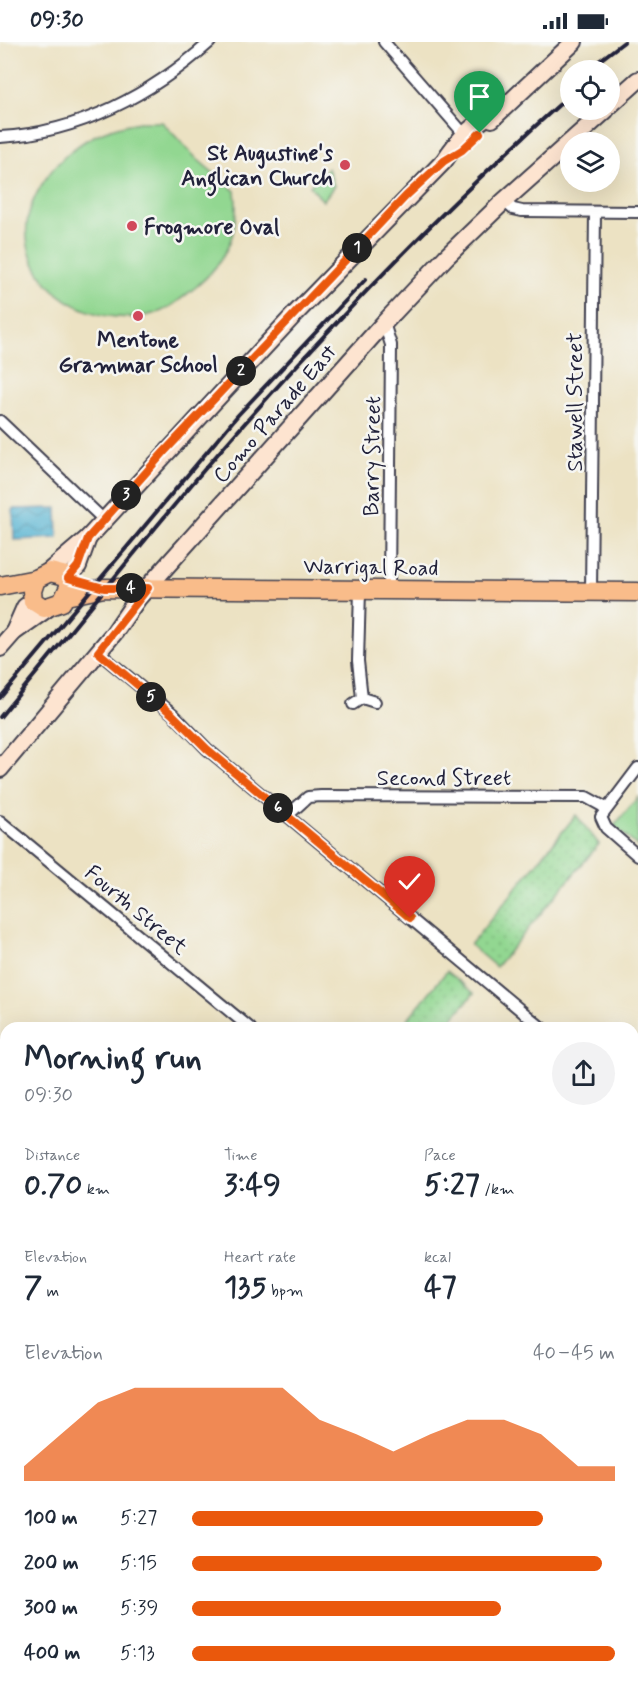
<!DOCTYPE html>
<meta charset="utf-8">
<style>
:root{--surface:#fff;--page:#f2f2f3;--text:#1f2937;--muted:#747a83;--accent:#ea580c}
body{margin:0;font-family:Mynerve,sans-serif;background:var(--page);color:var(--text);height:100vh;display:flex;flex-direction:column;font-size:22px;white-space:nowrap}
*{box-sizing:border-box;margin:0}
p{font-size:20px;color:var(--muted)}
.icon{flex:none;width:33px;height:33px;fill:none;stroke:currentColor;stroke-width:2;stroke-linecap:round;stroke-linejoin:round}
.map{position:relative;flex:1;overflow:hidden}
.panel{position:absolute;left:0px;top:980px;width:639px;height:668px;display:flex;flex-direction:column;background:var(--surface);border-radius:18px 18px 0 0;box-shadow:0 6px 24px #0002}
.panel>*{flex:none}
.buttons{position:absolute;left:560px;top:18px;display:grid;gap:12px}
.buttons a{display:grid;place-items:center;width:60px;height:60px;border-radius:50%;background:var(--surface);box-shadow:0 6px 24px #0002;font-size:30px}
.pin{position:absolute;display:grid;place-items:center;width:51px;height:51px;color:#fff;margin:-62px -26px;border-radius:50% 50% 50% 0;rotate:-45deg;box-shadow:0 0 6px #0007}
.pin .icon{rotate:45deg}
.km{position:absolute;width:30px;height:30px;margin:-15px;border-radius:50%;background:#222;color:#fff;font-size:16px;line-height:30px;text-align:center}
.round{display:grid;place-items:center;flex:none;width:63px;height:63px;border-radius:32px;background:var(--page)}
.overview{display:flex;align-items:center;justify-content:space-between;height:102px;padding:0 24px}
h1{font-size:33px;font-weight:700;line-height:45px}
.metrics{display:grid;grid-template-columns:repeat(3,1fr);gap:9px;height:102px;padding:6px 24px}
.metrics div{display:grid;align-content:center}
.metrics b{font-size:30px;font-weight:700}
.metrics small{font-size:16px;font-weight:400}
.metrics p{font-size:16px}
.chart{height:168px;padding:12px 24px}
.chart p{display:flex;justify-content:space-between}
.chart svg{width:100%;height:108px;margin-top:6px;fill:var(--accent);opacity:.7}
ul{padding:0 24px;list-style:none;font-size:20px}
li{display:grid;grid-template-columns:96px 72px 1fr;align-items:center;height:45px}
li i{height:15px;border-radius:8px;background:var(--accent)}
.status{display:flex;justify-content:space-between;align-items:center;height:42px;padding:0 30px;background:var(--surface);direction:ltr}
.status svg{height:16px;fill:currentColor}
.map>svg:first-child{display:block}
.grass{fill:url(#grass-dots);stroke:#5a7c66;stroke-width:1.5}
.green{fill:#92d791;stroke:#5a7c66;stroke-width:1.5}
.water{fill:url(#water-waves);stroke:#3a6a86;stroke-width:1.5}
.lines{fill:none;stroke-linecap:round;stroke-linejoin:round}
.street-casing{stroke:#403f4f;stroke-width:14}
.secondary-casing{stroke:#403f4f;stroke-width:20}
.primary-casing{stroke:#403f4f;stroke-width:21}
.highway-casing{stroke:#403f4f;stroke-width:24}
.street{stroke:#fff;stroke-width:10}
.secondary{stroke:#fde4d0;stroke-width:16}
.primary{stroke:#f9bc8a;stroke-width:18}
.highway{stroke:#f9bc8a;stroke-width:21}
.rail{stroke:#22223b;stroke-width:4}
.route-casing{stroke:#fff;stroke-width:12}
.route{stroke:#ea580c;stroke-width:8}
.poi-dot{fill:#d1495b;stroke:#f6f6f2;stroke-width:2}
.labels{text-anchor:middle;stroke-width:5;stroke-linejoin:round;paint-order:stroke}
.poi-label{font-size:22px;font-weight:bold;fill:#22223b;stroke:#f6f6f2;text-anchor:end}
.street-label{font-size:22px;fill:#22223b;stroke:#f6f6f2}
</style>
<div class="status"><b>09:30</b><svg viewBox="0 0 49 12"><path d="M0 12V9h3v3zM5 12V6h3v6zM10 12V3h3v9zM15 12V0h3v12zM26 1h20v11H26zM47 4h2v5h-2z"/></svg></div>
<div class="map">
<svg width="638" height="1646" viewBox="0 0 638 1646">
<defs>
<pattern id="grass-dots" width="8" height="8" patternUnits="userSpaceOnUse" patternTransform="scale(1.5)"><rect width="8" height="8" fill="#92d791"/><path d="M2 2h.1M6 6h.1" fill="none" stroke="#7eb87e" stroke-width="1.8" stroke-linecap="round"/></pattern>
<pattern id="water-waves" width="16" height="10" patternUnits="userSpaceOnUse" patternTransform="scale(1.5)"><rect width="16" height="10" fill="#52b2d1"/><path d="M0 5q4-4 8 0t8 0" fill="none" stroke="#4490ab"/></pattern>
</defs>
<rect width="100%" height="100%" fill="#f6f6f2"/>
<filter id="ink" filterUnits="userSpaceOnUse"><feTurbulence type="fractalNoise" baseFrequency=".0167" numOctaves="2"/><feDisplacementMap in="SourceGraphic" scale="12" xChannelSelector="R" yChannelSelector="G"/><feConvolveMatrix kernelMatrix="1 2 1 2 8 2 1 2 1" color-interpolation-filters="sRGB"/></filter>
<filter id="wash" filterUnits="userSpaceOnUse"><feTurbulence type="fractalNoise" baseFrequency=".008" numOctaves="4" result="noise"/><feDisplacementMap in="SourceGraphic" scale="24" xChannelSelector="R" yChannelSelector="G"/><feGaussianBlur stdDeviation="1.35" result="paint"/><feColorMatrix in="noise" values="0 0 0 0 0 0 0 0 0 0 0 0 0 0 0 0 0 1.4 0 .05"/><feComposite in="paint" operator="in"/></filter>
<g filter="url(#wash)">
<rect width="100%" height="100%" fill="#ece2c3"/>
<g class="grass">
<path d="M576,773L599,802L496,925L470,903Z"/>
<path d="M447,929L474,951L445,985H401Z"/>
</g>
<g class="green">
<path d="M139,80H162L197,117L235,149C240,190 227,219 196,245C183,255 169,268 153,272C102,286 40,258 28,203C19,161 57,113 92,95C107,87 122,83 139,80Z"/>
<path d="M328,126L334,144L323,159L310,144Z"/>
<path d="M638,755V805L614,784Z"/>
</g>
<path class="water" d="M57,466L58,496L14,498L13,467Z"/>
</g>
<g filter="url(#ink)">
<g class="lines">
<g class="street-casing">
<g id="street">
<path d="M384,0L464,92"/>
<path d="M0,95C79,91 152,52 210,0"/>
<path d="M504,159L513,167L522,169L638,170"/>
<path d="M384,281L391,303L389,548"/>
<path d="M0,379L104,478"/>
<path d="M360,548L358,619L362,656"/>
<path d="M591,550L595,170"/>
<path d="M98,610L173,672L207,707L542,986"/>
<path d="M353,662L362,656L375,660"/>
<path d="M638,726L601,775L606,786L638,814"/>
<path d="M287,774L308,755L321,754L586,755L606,766"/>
<path d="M0,779L250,986"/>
<path d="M0,1024L6,1029"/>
<path d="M633,1061L638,1065"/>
<path d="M0,1269L6,1274"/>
<path d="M633,1302L638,1306"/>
<path d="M0,1513L6,1518"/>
<path d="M633,1531L638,1526"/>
<path d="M155,1641L161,1646"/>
<path d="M452,1641L458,1646"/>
<path d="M518,1646L523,1641"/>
<path d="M630,1646L638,1638"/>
</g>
</g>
<g class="secondary-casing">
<g id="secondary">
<path d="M609,64L638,38"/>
<path d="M492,77L574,0"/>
<path d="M47,531L88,496L293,274L444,119C459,96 474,81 499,68"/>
<path d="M68,536L78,524L88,496"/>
<path d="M14,590L25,565L33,559"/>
<path d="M0,606L14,590L48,566"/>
<path d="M0,727L114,591L138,556L384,281L446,215L504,159L606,68"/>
</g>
</g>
<g class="primary-casing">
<g id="primary">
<path d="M50,530L66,534L70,543L62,560L44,566L33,559L32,549L36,537Z"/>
<path d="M0,544L36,537"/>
<path d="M66,554L104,546L638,550"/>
</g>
</g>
<g class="highway-casing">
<g id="highway">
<path d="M633,1569L638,1564"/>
<path d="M633,1608L638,1603"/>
<path d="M556,1646L561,1641"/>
<path d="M595,1646L600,1641"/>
</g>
</g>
<use href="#street" class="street"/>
<use href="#secondary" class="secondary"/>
<use href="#primary" class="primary"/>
<use href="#highway" class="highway"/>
<g class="rail">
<path d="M587,28L624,0"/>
<path d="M0,656L238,373L366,237"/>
<path d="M0,675C77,583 150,489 229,399C336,277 449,160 570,53"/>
</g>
</g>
</g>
<g class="lines" filter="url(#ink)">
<g class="route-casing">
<path id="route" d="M410,876L207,707L172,672L98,610L148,546H104L68,536L78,524L88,496L164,410L406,154L444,119L462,108L480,91"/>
</g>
<use href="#route" class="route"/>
</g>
<g class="poi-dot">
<circle cx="345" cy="123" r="6"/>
<circle cx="132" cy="184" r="6"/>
<circle cx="138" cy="274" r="6"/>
</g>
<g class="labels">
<g class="poi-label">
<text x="333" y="118">St Augustine's<tspan x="333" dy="25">Anglican Church</tspan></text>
<text x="144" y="192" text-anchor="start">Frogmore Oval</text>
<text x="138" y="305" text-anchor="middle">Mentone<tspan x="138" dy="25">Grammar School</tspan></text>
</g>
<g class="street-label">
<text transform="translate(574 360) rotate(-90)" y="8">Stawell Street</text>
<text transform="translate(274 371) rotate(-49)" y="8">Como Parade East</text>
<text transform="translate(371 414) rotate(-89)" y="8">Barry Street</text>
<text transform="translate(371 524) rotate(1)" y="8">Warrigal Road</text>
<text x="444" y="743">Second Street</text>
<text transform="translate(137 867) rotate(40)" y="8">Fourth Street</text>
</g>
</g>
</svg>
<div class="buttons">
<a><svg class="icon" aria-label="locate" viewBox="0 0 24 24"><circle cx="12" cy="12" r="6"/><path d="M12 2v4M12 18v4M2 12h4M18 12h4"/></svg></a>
<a><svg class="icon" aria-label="layers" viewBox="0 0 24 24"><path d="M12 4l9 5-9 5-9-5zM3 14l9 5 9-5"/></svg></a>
</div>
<div class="pin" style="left:480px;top:91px;background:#1e9e55"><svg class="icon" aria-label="arrive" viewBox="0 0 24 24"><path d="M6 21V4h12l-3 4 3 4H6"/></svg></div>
<div class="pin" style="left:410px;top:876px;background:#d93025"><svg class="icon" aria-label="check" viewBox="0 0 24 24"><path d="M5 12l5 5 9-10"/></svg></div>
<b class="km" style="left:357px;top:206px">1</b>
<b class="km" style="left:241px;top:329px">2</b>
<b class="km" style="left:126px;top:453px">3</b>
<b class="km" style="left:131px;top:546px">4</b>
<b class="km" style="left:151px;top:655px">5</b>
<b class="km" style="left:278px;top:766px">6</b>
<section class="panel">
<div class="overview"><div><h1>Morning run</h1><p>09:30</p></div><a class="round"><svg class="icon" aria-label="share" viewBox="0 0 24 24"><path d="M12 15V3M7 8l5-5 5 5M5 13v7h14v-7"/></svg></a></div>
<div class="metrics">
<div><p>Distance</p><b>0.70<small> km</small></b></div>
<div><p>Time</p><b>3:49</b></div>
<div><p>Pace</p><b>5:27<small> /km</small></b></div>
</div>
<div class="metrics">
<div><p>Elevation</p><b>7<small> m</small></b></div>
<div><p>Heart rate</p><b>135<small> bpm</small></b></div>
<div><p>kcal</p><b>47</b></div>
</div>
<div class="chart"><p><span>Elevation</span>40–45 m</p>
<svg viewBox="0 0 160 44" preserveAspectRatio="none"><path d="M0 44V38L10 25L20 12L30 6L40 6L50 6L60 6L70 6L80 19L90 25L100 32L110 25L120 19L130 19L140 25L150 38L160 38V44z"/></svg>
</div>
<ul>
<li><b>100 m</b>5:27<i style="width:83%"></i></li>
<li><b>200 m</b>5:15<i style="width:97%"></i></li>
<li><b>300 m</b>5:39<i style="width:73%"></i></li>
<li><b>400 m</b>5:13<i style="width:100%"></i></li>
</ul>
</section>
</div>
